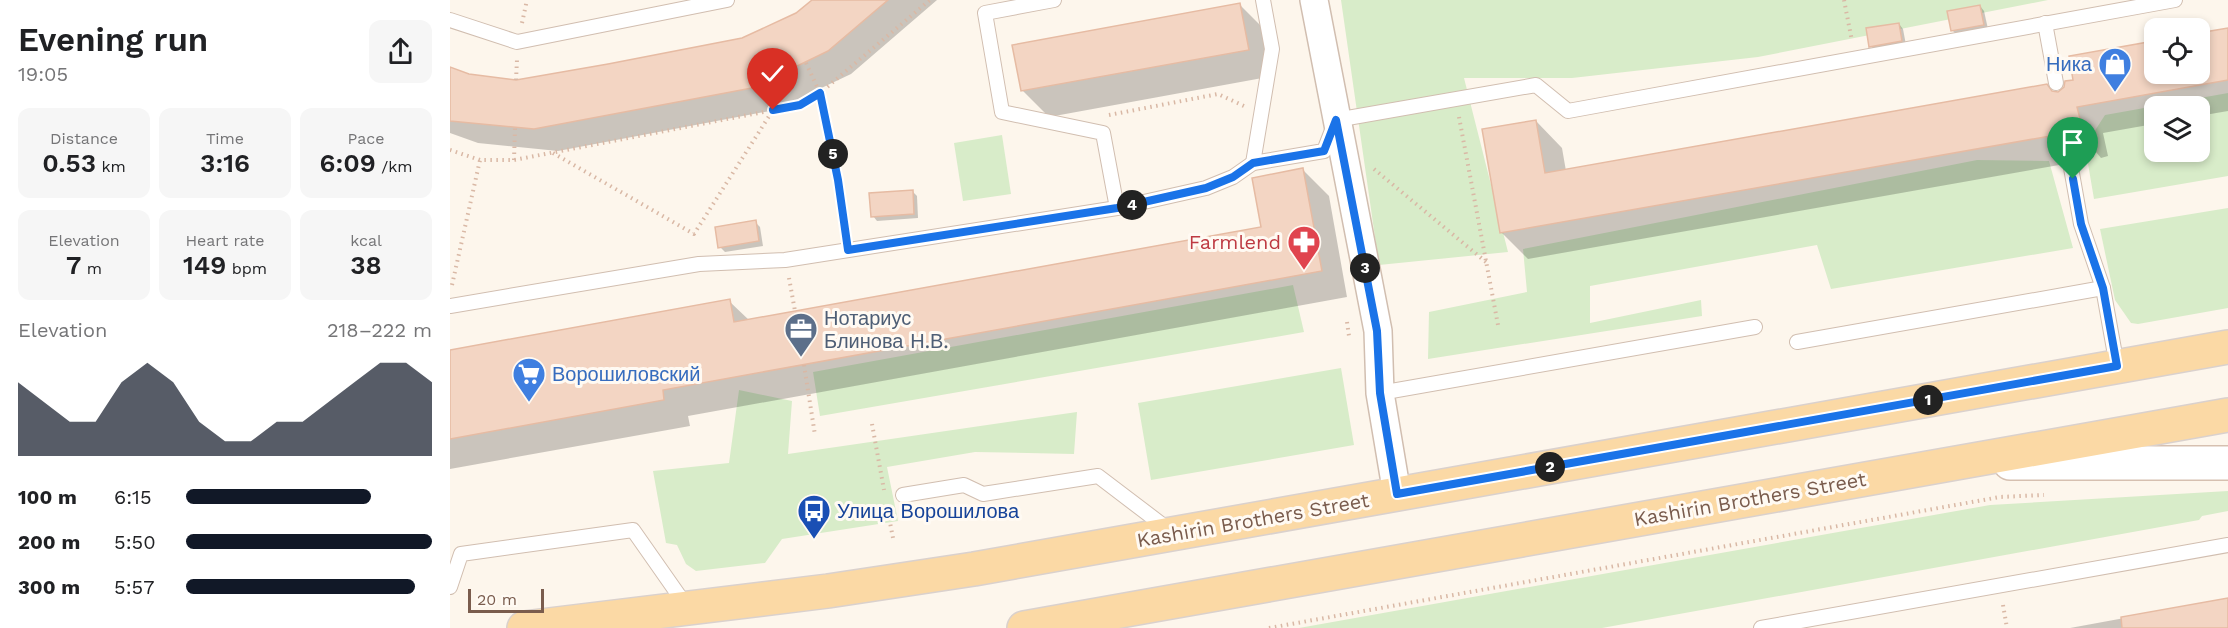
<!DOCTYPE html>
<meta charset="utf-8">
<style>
:root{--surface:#fff;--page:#f6f6f6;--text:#202124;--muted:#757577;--accent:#111827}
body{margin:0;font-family:"Work Sans",sans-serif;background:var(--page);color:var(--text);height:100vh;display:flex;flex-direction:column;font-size:22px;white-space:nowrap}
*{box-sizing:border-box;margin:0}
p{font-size:20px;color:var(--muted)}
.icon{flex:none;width:33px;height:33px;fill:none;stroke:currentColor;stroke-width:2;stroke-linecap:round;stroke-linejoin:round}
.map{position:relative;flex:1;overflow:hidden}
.sheet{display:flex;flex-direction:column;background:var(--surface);width:450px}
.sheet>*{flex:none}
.fabs{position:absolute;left:1694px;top:18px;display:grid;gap:12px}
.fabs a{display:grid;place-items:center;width:66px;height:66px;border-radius:12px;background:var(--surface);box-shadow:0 3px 9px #0003;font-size:30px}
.scale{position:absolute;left:18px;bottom:15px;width:76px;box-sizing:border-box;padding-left:6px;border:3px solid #7a5c4d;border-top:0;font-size:16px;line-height:21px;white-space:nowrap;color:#7a5c4d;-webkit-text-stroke:4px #fffaf3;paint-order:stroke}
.pin{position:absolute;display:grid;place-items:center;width:51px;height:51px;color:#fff;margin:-62px -26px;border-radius:50% 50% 50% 0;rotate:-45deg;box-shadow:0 0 6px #0007}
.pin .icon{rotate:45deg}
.km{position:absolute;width:30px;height:30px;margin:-15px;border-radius:50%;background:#222;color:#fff;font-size:16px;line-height:30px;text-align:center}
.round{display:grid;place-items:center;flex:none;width:63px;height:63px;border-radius:12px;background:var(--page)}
.head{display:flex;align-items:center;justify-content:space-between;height:102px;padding:0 18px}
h1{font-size:33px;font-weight:600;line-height:45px}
.metrics{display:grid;grid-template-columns:repeat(3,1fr);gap:9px;height:102px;padding:6px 18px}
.metrics div{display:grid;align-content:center;border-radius:12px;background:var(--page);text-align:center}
.metrics b{font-size:26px;font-weight:600}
.metrics small{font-size:16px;font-weight:400}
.metrics p{font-size:16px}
.chart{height:168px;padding:12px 18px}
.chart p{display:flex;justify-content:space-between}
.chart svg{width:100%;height:108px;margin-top:6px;fill:var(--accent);opacity:.7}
ul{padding:0 18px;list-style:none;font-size:20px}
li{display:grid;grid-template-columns:96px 72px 1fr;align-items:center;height:45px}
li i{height:15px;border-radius:8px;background:var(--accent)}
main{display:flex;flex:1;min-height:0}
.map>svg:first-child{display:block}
.green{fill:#d8ecc9;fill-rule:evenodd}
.shadow{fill:#0003}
.building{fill:#f3d5c3;stroke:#e6bba3;stroke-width:1.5}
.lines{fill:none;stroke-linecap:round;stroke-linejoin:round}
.lane-casing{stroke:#d1beb0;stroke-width:16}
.street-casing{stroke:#d1beb0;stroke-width:30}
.secondary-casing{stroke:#d6c0b0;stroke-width:36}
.primary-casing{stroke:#dad1cd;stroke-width:36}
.path{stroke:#d9b8a5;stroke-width:4;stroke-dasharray:1.5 4.5;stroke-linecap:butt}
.lane{stroke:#fff;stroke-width:14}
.street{stroke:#fff;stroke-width:27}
.secondary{stroke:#fff;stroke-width:33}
.primary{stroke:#fbd9a5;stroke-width:33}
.route-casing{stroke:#fff;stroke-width:12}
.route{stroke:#1a73e8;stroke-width:8}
.labels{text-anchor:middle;stroke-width:6;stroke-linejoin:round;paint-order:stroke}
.shop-label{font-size:20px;fill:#366cbe;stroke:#fffaf3;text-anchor:end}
.health-label{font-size:20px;fill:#be3a42;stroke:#fffaf3;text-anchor:end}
.service-label{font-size:20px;fill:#4e5e75;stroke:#fffaf3;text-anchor:start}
.street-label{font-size:20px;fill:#7a5c4d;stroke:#fffaf3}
.transit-label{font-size:20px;fill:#164399;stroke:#fffaf3;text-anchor:start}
</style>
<main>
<section class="sheet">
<div class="head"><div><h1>Evening run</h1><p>19:05</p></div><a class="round"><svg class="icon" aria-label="share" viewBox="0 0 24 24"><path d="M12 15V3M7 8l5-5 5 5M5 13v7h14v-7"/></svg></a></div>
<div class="metrics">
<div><p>Distance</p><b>0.53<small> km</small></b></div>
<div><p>Time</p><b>3:16</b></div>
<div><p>Pace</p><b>6:09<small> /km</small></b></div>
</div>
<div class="metrics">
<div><p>Elevation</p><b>7<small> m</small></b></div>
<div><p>Heart rate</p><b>149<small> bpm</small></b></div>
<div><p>kcal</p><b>38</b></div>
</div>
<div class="chart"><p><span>Elevation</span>218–222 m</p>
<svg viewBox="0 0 160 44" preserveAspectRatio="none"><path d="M0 44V14L10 22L20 30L30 30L40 14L50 6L60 14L70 30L80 38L90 38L100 30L110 30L120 22L130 14L140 6L150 6L160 14V44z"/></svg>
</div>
<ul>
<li><b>100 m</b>6:15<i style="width:75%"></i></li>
<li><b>200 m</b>5:50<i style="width:100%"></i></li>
<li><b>300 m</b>5:57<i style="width:93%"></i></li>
</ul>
</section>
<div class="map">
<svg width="1778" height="628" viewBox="0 0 1778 628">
<rect width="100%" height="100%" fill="#fdf6ec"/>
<g class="green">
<path d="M891,0H1598L1308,57L1122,78H1014L1058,252L929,265Z"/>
<path d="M1778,93V176L1644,199L1635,146L1655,115ZM1704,106H1749V152H1704Z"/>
<path d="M552,135L561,194L513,201L504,143Z"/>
<path d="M1527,160L1599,161L1623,248L1381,289L1367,245L1140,286V323L1251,300L1252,316L978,359L979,312L1077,292L1073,249Z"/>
<path d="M1778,208V308L1688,324L1681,323L1665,300L1650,229Z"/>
<path d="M843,285L854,332L370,416L363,372Z"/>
<path d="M891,368L904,445L701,480L688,403Z"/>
<path d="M289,390L342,401L338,454L627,412L624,454L525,452L437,467L448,521L332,539L315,563L246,571L236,564L227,545L216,543L203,471L279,463Z"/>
<path d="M1778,491V511L1752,516L1749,520L1152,628H849L1540,505Z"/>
</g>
<g class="shadow">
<path d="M364,0H487L401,74L325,110L108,151L28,143L0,133V68L19,75L66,81L292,40L347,15Z"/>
<path d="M790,5L816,31L824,76L599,117L572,90Z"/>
<path d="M1530,6L1534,11L1538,29L1507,35L1502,30Z"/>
<path d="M1449,24L1453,29L1456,45L1425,51L1421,46Z"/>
<path d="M1778,30V111L1749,116V106H1704V124L1653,133L1658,156L1651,158L1645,151H1640L1633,157L1632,161L1078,259L1052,233L1086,121L1112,148L1116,171L1602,92L1607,93L1624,81L1704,43V74H1749V35Z"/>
<path d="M853,170L879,196L897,297L238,416L240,426L0,469V351L279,301L300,321L812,228Z"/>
<path d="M462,191L467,196L468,218L427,221L423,216Z"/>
<path d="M305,222L310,227L313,246L275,252L270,247Z"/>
<path d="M1778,599V628H1620Z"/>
</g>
<g class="building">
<path d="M362,0H438L378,51L302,88L84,129L0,121V67L19,74L66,80L158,64L292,38L346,13Z"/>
<path d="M790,3L799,50L571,91L562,45Z"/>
<path d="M1530,5L1534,25L1501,31L1497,11Z"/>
<path d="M1449,23L1452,41L1419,47L1416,28Z"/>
<path d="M1778,28V80L1627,107L1633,130L1624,132L1619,126L1613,125L1607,130L1606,135L1050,233L1032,129L1086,120L1095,173L1597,84L1602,91L1608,92L1614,87L1615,81L1623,80L1619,56L1704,41V74H1749V33Z"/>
<path d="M853,168L872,271L213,390L214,400L0,439V350L280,299L284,322L811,227L802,178Z"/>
<path d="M463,190L464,214L421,217L419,193Z"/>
<path d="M306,220L309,241L268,248L265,227Z"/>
<path d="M1778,598V628H1672L1671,617Z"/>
</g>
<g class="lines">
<g class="lane-casing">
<g id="lane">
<path d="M604,0L535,13L552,112L653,133L667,208"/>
<path d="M0,20L67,42L277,0"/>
<path d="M1595,23L1606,83"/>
<path d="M1615,134L1631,224L1653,288L1667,366"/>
<path d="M803,163L822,49L813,0"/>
<path d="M0,306L249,264L335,260L667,208L756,188L783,177L803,163L874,151L886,120L1086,85L1118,111L1725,0"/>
<path d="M1347,342L1653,288"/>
<path d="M930,393L1305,327"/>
<path d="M453,495L514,485L533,494L648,476L719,530"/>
<path d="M0,587L11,554L183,530L237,607"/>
<path d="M1311,628L1778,545"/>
</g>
</g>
<g class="street-casing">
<path id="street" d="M864,0L928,331L930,393L947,494"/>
</g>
<g class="secondary-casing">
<path id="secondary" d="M1560,463H1778"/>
</g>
<g class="primary-casing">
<g id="primary">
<path d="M74,628L378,591L524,569L1778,347"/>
<path d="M574,628L1778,415"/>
</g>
</g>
<g class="path">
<path d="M1394,0L1402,41"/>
<path d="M72,23L77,0"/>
<path d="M356,63L370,93L388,180L395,232"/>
<path d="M66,80L67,60"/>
<path d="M659,115L768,94L794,106"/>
<path d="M1009,117L1048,325"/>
<path d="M0,150L30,160H64L350,105L370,93L480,0"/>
<path d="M103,153L244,234L323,110"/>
<path d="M64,160L65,128"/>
<path d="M924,169L1036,262"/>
<path d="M339,278L345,311"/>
<path d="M2,285L30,160"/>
<path d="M897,322L899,336"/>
<path d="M354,365L365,435"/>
<path d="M422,424L434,490"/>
<path d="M437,507L443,538"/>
<path d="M1553,605L1557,628"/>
<path d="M819,628L1550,497L1594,495"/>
</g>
<use href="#lane" class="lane"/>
<use href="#street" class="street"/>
<use href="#secondary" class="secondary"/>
<use href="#primary" class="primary"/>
</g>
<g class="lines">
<g class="route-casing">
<path id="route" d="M323,110L350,105L370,93L388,180L398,250L667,208L756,188L783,177L803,163L874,151L886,120L927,331L930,393L947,494L1667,366L1653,288L1631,224L1623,179"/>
</g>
<use href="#route" class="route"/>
</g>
<defs>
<g id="shop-pin" transform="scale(1.725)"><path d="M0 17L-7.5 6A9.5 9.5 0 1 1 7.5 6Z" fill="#3f7fe0" stroke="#fffaf3"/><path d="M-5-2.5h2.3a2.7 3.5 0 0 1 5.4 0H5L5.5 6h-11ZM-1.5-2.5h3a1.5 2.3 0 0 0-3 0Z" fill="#fff"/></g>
<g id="pharmacy-pin" transform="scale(1.725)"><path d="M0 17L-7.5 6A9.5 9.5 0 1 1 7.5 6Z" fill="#e0444e" stroke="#fffaf3"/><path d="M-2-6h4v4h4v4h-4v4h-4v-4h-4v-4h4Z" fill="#fff"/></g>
<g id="office-pin" transform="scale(1.725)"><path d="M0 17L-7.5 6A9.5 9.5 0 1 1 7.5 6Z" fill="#5c6f8a" stroke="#fffaf3"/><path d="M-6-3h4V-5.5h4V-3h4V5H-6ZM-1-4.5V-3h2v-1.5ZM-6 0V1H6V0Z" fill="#fff"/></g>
<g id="supermarket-pin" transform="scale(1.725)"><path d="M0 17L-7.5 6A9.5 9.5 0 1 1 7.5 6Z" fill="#3f7fe0" stroke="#fffaf3"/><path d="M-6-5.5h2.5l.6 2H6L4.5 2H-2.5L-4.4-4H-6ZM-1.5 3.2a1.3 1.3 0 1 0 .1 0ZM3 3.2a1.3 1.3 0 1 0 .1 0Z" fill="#fff"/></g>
<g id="bus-pin" transform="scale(1.725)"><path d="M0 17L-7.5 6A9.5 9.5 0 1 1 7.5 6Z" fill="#1a4fb4" stroke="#fffaf3"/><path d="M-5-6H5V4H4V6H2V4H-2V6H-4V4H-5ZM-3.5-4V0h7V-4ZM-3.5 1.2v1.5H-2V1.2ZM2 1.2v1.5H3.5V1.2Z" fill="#fff"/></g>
</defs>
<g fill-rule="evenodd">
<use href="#shop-pin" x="1665" y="64"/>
<use href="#pharmacy-pin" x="854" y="242"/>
<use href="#office-pin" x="351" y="329"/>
<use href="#supermarket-pin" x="79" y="374"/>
<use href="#bus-pin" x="364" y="511"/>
</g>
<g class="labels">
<g class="shop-label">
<text x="1642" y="71">Ника</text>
<text x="102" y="381" text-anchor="start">Ворошиловский</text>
</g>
<g class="health-label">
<text x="831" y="249">Farmlend</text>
</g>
<g class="service-label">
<text x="374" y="325">Нотариус<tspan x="374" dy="23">Блинова Н.В.</tspan></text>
</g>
<g class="street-label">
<text transform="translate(1300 499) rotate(-10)" y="7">Kashirin Brothers Street</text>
<text transform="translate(803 520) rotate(-10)" y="7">Kashirin Brothers Street</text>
</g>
<g class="transit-label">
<text x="387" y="518">Улица Ворошилова</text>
</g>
</g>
</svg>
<div class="fabs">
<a><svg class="icon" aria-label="locate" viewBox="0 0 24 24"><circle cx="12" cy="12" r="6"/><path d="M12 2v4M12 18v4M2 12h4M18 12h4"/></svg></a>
<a><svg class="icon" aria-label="layers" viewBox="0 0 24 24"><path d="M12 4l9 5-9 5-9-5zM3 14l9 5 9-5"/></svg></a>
</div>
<div class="scale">20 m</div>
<div class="pin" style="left:1623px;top:179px;background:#1e9e55"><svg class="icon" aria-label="arrive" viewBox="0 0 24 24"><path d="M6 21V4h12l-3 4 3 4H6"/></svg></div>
<div class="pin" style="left:323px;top:110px;background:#d93025"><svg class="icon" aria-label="check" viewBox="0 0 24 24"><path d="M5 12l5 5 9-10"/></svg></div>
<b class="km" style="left:1478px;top:400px">1</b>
<b class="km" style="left:1100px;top:467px">2</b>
<b class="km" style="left:915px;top:268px">3</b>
<b class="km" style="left:682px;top:205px">4</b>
<b class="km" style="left:383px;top:154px">5</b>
</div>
</main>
